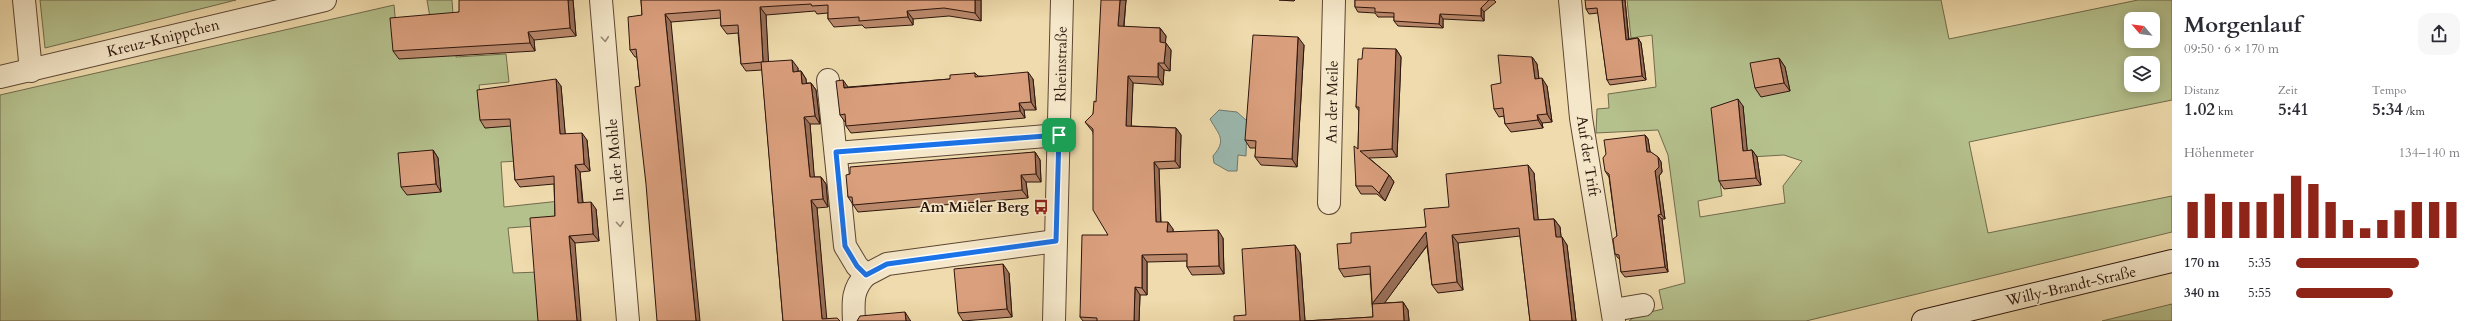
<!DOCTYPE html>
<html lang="de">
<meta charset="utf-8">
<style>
:root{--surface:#fff;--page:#f7f7f7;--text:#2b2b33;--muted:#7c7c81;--accent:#8f2418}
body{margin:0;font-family:Cardo,serif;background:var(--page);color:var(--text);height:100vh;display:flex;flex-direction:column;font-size:15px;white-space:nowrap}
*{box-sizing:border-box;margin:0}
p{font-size:13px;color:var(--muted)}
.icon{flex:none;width:22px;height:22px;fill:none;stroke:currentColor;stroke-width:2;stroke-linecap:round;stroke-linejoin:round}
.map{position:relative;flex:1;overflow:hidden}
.side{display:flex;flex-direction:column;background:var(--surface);width:300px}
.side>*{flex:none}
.needle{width:26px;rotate:298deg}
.fabs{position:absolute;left:2124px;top:12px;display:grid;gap:8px}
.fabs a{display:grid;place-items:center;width:36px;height:36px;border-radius:8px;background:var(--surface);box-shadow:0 2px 10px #0003;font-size:20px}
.pin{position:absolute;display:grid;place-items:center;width:34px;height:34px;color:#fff;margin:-17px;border-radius:8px;box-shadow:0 2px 6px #0006}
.round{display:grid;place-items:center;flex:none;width:42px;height:42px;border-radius:12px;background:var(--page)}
.headline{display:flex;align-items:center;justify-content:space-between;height:68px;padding:0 12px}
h1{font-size:22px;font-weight:800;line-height:30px}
.metrics{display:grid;grid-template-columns:repeat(3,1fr);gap:6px;height:68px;padding:4px 12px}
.metrics div{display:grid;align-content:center}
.metrics b{font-size:17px;font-weight:800}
.metrics small{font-size:11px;font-weight:400}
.metrics p{font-size:11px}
.chart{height:112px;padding:8px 12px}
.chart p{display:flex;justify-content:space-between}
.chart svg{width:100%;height:72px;margin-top:4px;stroke:var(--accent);stroke-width:6}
ul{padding:0 12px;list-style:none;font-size:13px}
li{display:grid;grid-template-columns:64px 48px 1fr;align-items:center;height:30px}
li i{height:10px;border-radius:5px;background:var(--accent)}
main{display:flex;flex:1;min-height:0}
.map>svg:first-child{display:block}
.green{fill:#b5c18d;stroke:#706b4c;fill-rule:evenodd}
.water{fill:#9bbab1;stroke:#6f786f}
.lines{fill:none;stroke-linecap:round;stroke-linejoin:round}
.street-casing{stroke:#5d4634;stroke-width:24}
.secondary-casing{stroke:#2c150c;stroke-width:24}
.street{stroke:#f5e8ca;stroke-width:22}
.secondary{stroke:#f5e8ca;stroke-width:22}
.wall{fill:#bb896c;stroke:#2c150c}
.shaded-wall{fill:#996f58;stroke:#2c150c}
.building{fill:#da9f7d;stroke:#2c150c}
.oneway{stroke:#9b8974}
.route-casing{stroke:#fff;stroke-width:8}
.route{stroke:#1a73e8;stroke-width:5}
.labels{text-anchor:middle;stroke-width:3.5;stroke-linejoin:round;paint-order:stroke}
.street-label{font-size:15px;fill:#2c150c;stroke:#f5e8ca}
.poi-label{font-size:15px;font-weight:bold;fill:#2c150c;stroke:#f5e8ca;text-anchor:end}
</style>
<main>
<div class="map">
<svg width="2172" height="321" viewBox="0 0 2172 321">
<rect width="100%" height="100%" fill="#efdbad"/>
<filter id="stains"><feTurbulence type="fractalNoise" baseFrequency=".005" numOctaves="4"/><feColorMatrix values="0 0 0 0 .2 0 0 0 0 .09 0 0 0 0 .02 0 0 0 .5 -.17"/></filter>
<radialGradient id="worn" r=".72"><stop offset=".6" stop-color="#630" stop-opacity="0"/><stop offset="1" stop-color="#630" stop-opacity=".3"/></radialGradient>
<g class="green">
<path d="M40,0H236L45,48Z"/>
<path d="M427,0H452L456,57L506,54L509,82L479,85L485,128L526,124L518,161L501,162L504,207L560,201L561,224L508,228L513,273L539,272L543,321H0V95L394,5L399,59L431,23Z"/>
<path d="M1627,0H1941L1949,39L2138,0H2172V100L1969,142L1988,233L2172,196V232L1806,321H1629L1637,315L1663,309L1659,290L1685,283L1668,155L1658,130L1596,133L1597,109L1609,108L1608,94L1656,87L1652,35L1631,38ZM2131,19H2153V41H2131ZM2131,63H2153V85H2131ZM1784,155L1802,161L1783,186L1785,203L1700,217L1698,201L1722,196L1717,159Z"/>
<path d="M2172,304V321H2102Z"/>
</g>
<path class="water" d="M1219,110L1237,112L1247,121L1246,156L1238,155L1237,171H1228L1214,163L1213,156C1227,140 1219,135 1210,119Z"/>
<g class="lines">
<g class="street-casing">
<g id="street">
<path d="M24,0L31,71"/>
<path d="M601,0L628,321"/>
<path d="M1570,0L1581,118L1614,321"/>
<path d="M0,77L325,0"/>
<path d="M828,80L845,246L857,266L866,275C852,289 853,302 854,321"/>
<path d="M836,153L1059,135"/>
<path d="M1329,203L1334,0"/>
<path d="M866,275L887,264L1056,241"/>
<path d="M1613,310L1643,305"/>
<path d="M1054,321L1062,0"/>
</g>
</g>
<g class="secondary-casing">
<path id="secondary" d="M1923,321L2172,261"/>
</g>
<use href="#street" class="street"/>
<use href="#secondary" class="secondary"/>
</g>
<g class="wall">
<path d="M463,0H573L576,36L534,40L535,51L399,59L393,51L459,12Z"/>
<path d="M641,0H981V21L949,16L913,19V25L865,28L862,25L834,27L828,19V13L817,14L815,11L766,15L768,62L798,68V71H801L806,79V83H811L816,90L820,124H810L814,177H821L826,184L828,207L817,208L826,319L840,321H783L762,70L746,71L741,64L738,33L727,34L721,26V18L671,22L640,86L637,57H635L630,50L642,15Z"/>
<path d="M1126,0L1124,27L1160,28L1166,36L1165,43L1171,50L1170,71L1164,70L1163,85L1133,83L1131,126L1176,128L1181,135L1180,168L1159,169L1161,222L1173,229V232L1223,238L1224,274L1192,275L1187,267V261L1147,262V295H1140L1139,321H1083L1080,317L1108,235L1093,132L1085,122L1093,114L1096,102Z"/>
<path d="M1279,0H1295L1294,1Z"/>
<path d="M1355,0H1494L1496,2L1484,12V21L1443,19V28L1398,26L1394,21V17H1378L1375,13L1358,12L1355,7Z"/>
<path d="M1625,0L1629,39L1638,38L1641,43L1646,80L1610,85L1607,80L1598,13L1589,14L1586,9Z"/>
<path d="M1304,45L1297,167L1261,165L1255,157L1256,148H1250L1245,140Z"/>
<path d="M1396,49L1401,57L1397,157L1369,158L1389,175L1394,182L1385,201L1377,194H1361L1356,186L1358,149L1359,111L1356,107L1362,59Z"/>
<path d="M1532,57L1537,64L1539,79L1547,86L1552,122L1542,123L1543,128L1511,132L1505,124L1504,116L1499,117L1494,109L1501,83Z"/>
<path d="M1779,58L1785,67L1790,91L1761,97L1755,88Z"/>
<path d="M975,73L978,76L1033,79L1036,110H1024L1025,118L851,133L846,126V122H845L840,115L848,87L950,79Z"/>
<path d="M561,86L565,134L587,140L590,171L580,172L583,202L596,209L599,241L575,243L555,216L554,184L520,187L515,180L511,126L485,128L480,120Z"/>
<path d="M1743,106L1747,151L1752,150L1757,157L1761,185L1724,189L1719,181Z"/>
<path d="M1645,135L1648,139L1650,152L1658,157L1661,162L1662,172L1659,176L1665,219H1662L1668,272L1625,277L1621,272L1620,259L1618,258L1615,254L1617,236L1609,177L1605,171Z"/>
<path d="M433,150L438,158L441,192L407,195L401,187Z"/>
<path d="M1035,152L1040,160L1041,182H1026L1028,198L858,212L848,197L850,174Z"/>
<path d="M1534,173L1538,220L1554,219L1560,227L1561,237L1567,245L1576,321H1530L1520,236L1458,243L1463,290L1438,293L1432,285L1427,246L1384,303L1403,302L1408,310L1409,321H1234L1246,315L1300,253L1305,321L1373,317L1370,274L1344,277L1339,269L1351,243L1426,227L1449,207Z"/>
<path d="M1009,273L1012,317L963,321L958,313Z"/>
</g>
<g class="shaded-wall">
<path d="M568,0H573L576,36L570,28Z"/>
<path d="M975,0H981V21L975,13Z"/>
<path d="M1120,0H1126L1123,34L1118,26Z"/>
<path d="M1622,0H1625L1629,44L1626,40Z"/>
<path d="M760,7L766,15L769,70L763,62Z"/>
<path d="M1481,8L1484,12V21L1481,16Z"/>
<path d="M907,11L913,19V25L908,17Z"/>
<path d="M665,14L671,22L700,321H696Z"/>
<path d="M1440,14L1443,19V28L1439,24Z"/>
<path d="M1160,28L1166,36L1165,50L1160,42Z"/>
<path d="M528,32L534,40L535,51L530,43Z"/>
<path d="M1298,37L1304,45L1297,167L1292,159Z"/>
<path d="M1638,38L1641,43L1646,80L1642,76Z"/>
<path d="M1166,43L1171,50L1170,71L1164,63Z"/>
<path d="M1396,49L1401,57L1397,157L1392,149Z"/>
<path d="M1532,57L1537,64L1540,87L1535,79Z"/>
<path d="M1779,58L1785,67L1790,91L1784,83Z"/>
<path d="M792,60L798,68V80L793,72Z"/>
<path d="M1158,63L1164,70L1163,85L1158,77Z"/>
<path d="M801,71L806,79L807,91L802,84Z"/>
<path d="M1028,72L1033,79L1036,110L1031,102Z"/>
<path d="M1128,76L1133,83L1131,133L1126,126Z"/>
<path d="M1542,78L1547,86L1552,122L1547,114Z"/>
<path d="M556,79L561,86L566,142L560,134Z"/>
<path d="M843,80L848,87L844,88Z"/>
<path d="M811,83L816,90L820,124L815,116Z"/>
<path d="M1738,99L1743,106L1748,158L1743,151Z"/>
<path d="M1019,103L1024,110L1025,118L1020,111Z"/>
<path d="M1537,115L1542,123L1543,128L1538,120Z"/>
<path d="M804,117L810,124L815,185L810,177Z"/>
<path d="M1176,128L1181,135L1180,168L1175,161Z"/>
<path d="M582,133L587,140L590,171L584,164Z"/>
<path d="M1645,135L1648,139L1651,157L1647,152Z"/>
<path d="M433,150L438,158L441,192L436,184Z"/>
<path d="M1752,150L1757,157L1761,185L1756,178Z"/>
<path d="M1035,152L1040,160L1041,182L1036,174Z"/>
<path d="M1658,157L1661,162L1662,172L1659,176L1665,219L1661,214L1655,171Z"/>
<path d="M1154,162L1159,169L1161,229L1156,222Z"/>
<path d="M575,165L580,172L583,210L578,203Z"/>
<path d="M1528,165L1534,173L1539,228L1534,220Z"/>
<path d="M1021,175L1026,182L1028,198L1022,190Z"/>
<path d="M1389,175L1394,182L1385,201L1379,193Z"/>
<path d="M821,177L826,184L828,207L823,199Z"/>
<path d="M811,200L817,208L827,321L822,319Z"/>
<path d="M591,202L596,209L599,241L593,234Z"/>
<path d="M1658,215L1662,219L1668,272L1665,267Z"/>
<path d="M1554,219L1560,227L1562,245L1556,237Z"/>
<path d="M1168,222L1173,229V239L1167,232Z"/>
<path d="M1218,230L1223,238L1224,274L1219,266Z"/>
<path d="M1426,232L1431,240L1378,312L1372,304Z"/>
<path d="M1452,235L1458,243L1463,290L1457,282Z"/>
<path d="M569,236L575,243L581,321H577Z"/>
<path d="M1562,237L1567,245L1576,321H1572Z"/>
<path d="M1295,245L1300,253L1305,321H1300Z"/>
<path d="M1142,255L1147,262V295L1142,288Z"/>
<path d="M1003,264L1009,273L1012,317L1007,309Z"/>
<path d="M1135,287L1140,295L1139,321H1134Z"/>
<path d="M1403,302L1408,310L1409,321H1404Z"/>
<path d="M905,312L910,320L911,321H906Z"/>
</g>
<g class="building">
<path d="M459,0H568L570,28L528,32L530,43L393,51L390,18L459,12Z"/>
<path d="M641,0H975V13L944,8L907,11L908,17L859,21V17L828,19V5L812,6L811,4L760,7L763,62L741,64L738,25L721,26L720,10L665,14L696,321H657L646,184L635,87L640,86L636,49L630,50L628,17L642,15Z"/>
<path d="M1101,0H1120L1118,26L1160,28V42L1166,43L1164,63H1158V77L1128,76L1126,126L1176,128L1175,161L1154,162L1156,222H1168L1167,232L1218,230L1219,266L1187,267V254L1142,255V288L1135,287L1134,321H1097V318L1080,317L1082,235H1108L1093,210V129L1085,122L1093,114L1094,101L1096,102Z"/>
<path d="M1355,0H1489L1481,8V16L1440,14L1439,24L1394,21V13L1375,12V8L1355,7Z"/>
<path d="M1585,0H1622L1626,40L1638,38L1642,76L1607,80L1597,8L1586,9Z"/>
<path d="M1253,35L1298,37L1292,159L1255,157L1256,141L1245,140Z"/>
<path d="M1363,48L1396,49L1392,149L1360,151L1389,175L1379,193L1372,186H1356L1354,146L1358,149L1359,107H1356L1358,59H1362Z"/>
<path d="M1498,55L1532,57L1535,79L1542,78L1547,114L1537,115L1538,120L1505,124L1503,108L1494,109L1491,85L1501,83Z"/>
<path d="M1779,58L1784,83L1755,88L1750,63Z"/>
<path d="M792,60L793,72L801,71L802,84L811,83L815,116L804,117L810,177H821L823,199L811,200L822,319L837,318L840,321H783L761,62Z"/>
<path d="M1028,72L1031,102L1019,103L1020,111L846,126L845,114L840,115L836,81L843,80L844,88L950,79V75L975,73V77Z"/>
<path d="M556,79L560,134L582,133L584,164L575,165L578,203L591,202L593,234L569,236L577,321H538L530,218L555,216L554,176L515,180L510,119L480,120L477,90Z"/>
<path d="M1738,99L1743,151L1752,150L1756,178L1719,181L1711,108Z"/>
<path d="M1645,135L1647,152H1651L1658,157L1659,167L1655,171L1661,214L1658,215L1665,267L1621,272L1619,255L1615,254L1613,239L1617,236L1609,174L1605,171L1603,158L1606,154L1604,140Z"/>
<path d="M433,150L436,184L401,187L398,153Z"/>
<path d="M1035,152L1036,174L1021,175L1022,190L853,205L852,197H848L846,175L850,174V167Z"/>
<path d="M1528,165L1534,220L1554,219L1556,237H1562L1572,321H1530L1519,228L1452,235L1457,282L1432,285L1426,232L1372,304L1403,302L1404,321H1304L1373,317L1370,266L1339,269L1337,244L1351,243V233L1426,227L1424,209L1449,207L1446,174Z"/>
<path d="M1295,245L1300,321H1234V316L1246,315L1242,249Z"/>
<path d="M1003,264L1007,309L958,313L954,269Z"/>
<path d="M905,312L906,321H857L860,316Z"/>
</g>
<defs><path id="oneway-chevron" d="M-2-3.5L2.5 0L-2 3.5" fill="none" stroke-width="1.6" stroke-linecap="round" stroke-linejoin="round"/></defs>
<g class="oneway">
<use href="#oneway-chevron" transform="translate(605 39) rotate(85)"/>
<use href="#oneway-chevron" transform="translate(620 224) rotate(85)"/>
</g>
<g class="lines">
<g class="route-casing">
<path id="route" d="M1059,135L1056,241L887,264L866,275L857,266L845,246L836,152Z"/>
</g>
<use href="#route" class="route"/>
</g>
<defs>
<g id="bus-bare" transform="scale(1.2)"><path d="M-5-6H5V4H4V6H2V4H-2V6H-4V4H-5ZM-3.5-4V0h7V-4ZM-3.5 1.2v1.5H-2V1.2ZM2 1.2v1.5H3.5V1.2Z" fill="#8f2418" stroke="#f5e8ca" stroke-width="2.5" paint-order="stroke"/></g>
</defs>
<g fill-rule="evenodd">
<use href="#bus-bare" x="1041" y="207"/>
</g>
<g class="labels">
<g class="street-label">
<text transform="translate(163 38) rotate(-14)" y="5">Kreuz-Knippchen</text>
<text transform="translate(1061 64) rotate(-89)" y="5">Rheinstraße</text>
<text transform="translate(1332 102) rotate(-89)" y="5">An der Meile</text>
<text transform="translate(1588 156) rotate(81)" y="5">Auf der Trift</text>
<text transform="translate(615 160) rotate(-95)" y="5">In der Mohle</text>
<text transform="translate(2071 286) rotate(-13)" y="5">Willy-Brandt-Straße</text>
</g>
<g class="poi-label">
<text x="1029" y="212">Am Mieler Berg</text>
</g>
</g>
<rect width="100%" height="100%" filter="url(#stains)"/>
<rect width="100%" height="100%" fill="url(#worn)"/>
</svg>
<div class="fabs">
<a><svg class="needle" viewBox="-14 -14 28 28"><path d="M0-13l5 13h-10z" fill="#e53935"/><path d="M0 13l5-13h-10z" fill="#7c7c81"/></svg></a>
<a><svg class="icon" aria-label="layers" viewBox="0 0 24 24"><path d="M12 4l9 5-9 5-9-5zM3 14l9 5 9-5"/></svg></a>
</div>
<div class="pin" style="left:1059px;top:135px;background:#1e9e55"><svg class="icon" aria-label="arrive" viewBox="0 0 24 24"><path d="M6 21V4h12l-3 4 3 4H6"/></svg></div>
</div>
<section class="side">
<div class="headline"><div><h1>Morgenlauf</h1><p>09:50 · 6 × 170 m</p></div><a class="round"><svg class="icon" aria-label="share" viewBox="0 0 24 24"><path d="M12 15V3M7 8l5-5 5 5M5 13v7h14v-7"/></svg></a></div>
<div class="metrics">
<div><p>Distanz</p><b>1.02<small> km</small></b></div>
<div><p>Zeit</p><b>5:41</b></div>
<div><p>Tempo</p><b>5:34<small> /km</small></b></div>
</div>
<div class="chart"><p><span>Höhenmeter</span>134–140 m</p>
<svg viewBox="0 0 160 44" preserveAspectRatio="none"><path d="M5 44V22M15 44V17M25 44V22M35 44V22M45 44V22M55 44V17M65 44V6M75 44V11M85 44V22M95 44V33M105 44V38M115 44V33M125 44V27M135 44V22M145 44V22M155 44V22"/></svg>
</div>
<ul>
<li><b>170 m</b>5:35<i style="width:75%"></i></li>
<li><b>340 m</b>5:55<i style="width:59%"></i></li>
</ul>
</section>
</main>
